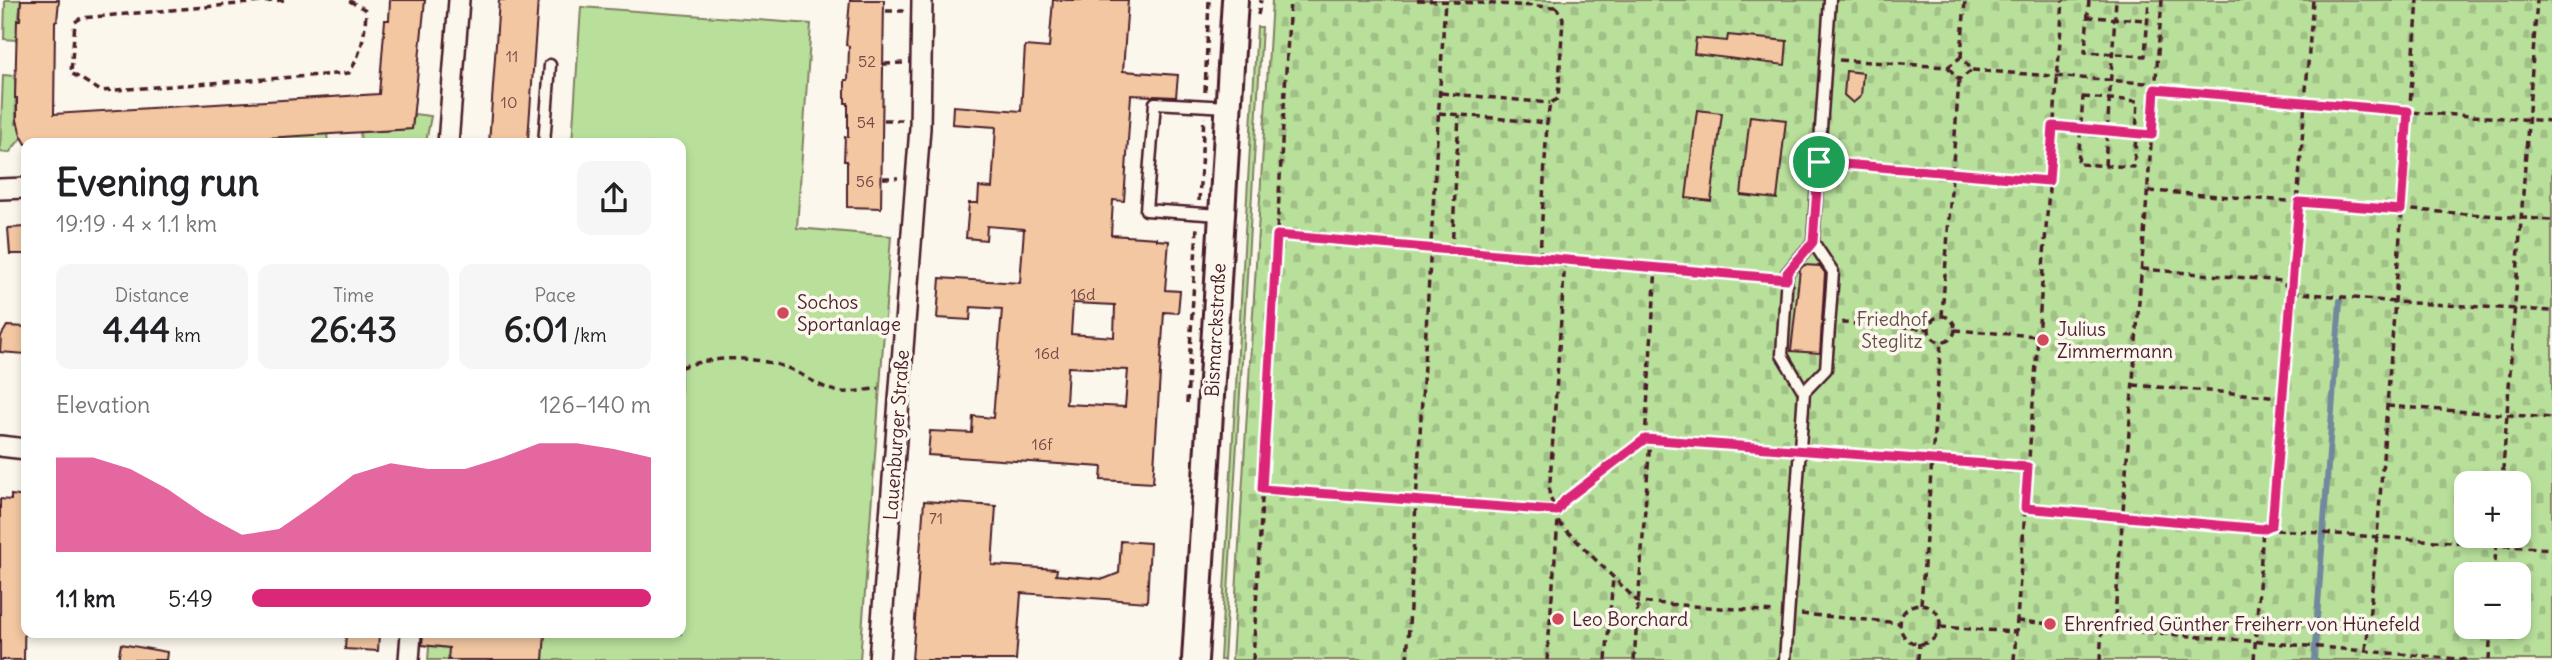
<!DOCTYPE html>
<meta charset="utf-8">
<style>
:root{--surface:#fff;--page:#f6f6f6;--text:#202124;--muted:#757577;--accent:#db2777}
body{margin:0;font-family:Delius,sans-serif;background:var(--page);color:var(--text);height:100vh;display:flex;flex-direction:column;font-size:26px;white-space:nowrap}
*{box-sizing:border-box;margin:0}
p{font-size:23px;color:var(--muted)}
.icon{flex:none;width:38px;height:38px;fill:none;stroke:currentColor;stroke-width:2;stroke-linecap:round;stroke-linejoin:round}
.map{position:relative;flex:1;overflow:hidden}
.panel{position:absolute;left:21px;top:138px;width:665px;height:500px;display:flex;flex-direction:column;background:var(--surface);border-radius:14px;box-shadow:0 4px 10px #0003}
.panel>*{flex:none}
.tools{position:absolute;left:2454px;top:471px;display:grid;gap:14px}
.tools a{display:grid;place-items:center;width:77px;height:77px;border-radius:14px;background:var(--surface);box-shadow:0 4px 10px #0003;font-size:35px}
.pin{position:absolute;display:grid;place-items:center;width:60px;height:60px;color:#fff;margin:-30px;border:4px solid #fff;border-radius:50%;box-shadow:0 2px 7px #0007}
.round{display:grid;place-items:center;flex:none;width:74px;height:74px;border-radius:14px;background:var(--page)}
.headline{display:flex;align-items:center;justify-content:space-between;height:119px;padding:0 35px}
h1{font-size:38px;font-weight:700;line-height:52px}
.metrics{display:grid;grid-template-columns:repeat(3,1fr);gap:10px;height:119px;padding:7px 35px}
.metrics div{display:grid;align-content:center;border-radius:14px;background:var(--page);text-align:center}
.metrics b{font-size:35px;font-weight:700}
.metrics small{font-size:19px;font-weight:400}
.metrics p{font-size:19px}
.chart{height:196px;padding:14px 35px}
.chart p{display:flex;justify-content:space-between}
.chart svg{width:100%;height:126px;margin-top:7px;fill:var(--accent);opacity:.7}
ul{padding:0 35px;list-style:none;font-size:23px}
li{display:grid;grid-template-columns:112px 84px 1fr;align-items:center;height:52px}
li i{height:18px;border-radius:9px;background:var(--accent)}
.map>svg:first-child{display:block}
.green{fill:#b8e09b;stroke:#818063;stroke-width:2}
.cemetery{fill:url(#cemetery-stones);stroke:#818063;stroke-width:2;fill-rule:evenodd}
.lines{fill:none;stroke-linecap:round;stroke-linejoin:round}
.stream{stroke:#6f899c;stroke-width:6}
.building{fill:#f2c7a1;stroke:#4a1f2b;stroke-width:2;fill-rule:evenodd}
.service-casing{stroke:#4a1f2b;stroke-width:15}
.minor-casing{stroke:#4a1f2b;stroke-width:24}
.tertiary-casing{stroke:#4a1f2b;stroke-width:30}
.path{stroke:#4a1f2b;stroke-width:3.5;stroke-dasharray:7 5;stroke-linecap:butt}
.service{stroke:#fbf7ec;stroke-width:10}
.minor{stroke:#fbf7ec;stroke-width:19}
.tertiary{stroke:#fbf7ec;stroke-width:24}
.route-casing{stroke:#fff;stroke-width:14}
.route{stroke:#db2777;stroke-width:9}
.poi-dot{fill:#d1495b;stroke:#fbf7ec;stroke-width:2.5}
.labels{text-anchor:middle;stroke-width:7;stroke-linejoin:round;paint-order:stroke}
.number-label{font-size:16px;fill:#744948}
.poi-label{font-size:19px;fill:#4a1f2b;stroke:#fbf7ec;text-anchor:start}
.park-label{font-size:19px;fill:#664f47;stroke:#fbf7ec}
.street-label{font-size:19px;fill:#4a1f2b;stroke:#fbf7ec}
</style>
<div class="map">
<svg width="2552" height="660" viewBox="0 0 2552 660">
<defs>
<pattern id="cemetery-stones" width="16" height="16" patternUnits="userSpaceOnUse" patternTransform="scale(1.75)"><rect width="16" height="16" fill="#b8e09b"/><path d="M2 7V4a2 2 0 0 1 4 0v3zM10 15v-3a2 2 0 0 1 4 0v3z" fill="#a0c086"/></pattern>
</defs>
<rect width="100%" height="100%" fill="#fbf7ec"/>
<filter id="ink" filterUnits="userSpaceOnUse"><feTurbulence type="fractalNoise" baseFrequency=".0143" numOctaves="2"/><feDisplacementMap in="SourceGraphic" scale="14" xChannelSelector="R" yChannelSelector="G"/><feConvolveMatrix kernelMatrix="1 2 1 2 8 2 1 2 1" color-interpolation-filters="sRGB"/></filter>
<g filter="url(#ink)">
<g class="green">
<path d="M5,0H21L16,40L4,39Z"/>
<path d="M581,7L811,24L797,228L891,236L860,660H428L430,634H681V144L572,143Z"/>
<path d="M1257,27H1262L1224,660H1220Z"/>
<path d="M3,75L15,76L16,124H19L22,137L9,153L0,152Z"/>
<path d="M414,114L431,116L426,142L361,143L360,132L412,129Z"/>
<path d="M327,133L328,143H278L277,136Z"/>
</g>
<path class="cemetery" d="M1272,0H2552V660H1232ZM2466,483H2518V536H2466ZM2466,574H2518V626H2466Z"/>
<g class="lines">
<path class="stream" d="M2314,660L2340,301"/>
</g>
<g class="building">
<path d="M21,0H59L57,21L55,22L54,114L379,94L385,20H389L390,0H425L412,129L234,140V138L178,144H26L21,135L17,120V98H15L17,20H20Z"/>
<path d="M499,0H538L528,139H525L524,144H489Z"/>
<path d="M850,0H884L881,208L847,207V161H844L845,137H848V103H845V80H848L849,46L846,45Z"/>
<path d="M1053,0H1128L1123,71L1178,75L1176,97L1131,95L1124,201L1113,200L1111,235L1157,238V240L1169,241L1165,290L1180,291L1178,313L1164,312L1153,483L1101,480L1102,467L928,455L930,431L972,433L973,416L993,418L1002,309L971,307L970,320L937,318L940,278L1020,283L1024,229L987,226L986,240L966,238L969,203H978L979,187L992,188L996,127L952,124L953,106L1021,111L1025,46L1049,48ZM1073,303L1115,305L1114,337L1071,334ZM1068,367L1128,370L1125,407L1066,404Z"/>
<path d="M1728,35L1787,41L1785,65L1694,54L1696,38L1727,41Z"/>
<path d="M1846,71L1863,73L1861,96L1853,103L1844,95Z"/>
<path d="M1697,110L1722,113L1711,201L1686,198Z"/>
<path d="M1750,116L1786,120L1777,199L1741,195Z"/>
<path d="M26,227V254H10L8,228Z"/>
<path d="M1804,265L1820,266L1825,273L1820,353L1791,351L1800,269Z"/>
<path d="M7,326L26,327V354L0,352L1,336Z"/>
<path d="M11,495L26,497L24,660H0V499L11,500Z"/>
<path d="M924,501L996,506L992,565L1057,569L1056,575L1104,579L1119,573L1121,541L1150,543L1147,602L1021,593L1016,660H912Z"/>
<path d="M346,634H379L378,651L345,649Z"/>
<path d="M423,634H545L543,660H448L449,648L422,645Z"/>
<path d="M121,644L167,652L166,660H118Z"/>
</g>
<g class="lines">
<g class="service-casing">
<g id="service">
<path d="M544,144L550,65"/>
<path d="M1220,215L1146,210L1155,103L1228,107"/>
<path d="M1804,392L1782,355L1787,273L1813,242"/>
<path d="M1785,660L1804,392L1826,369L1833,272L1813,242L1830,0"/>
</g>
</g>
<g class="minor-casing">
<g id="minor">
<path d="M448,144L459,0"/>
<path d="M0,189L26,188"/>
<path d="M0,446L26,449"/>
<path d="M409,660L411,634"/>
<path d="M879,660L920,128L922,0"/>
</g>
</g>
<g class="tertiary-casing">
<path id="tertiary" d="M1195,660L1235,0"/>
</g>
<g class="path">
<path d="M284,0L81,18L75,22L71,73L101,91L349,73C362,53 365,34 366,10L348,0"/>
<path d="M1417,0L1556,7"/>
<path d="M2089,0L2085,52L2145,56L2149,0"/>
<path d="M886,11H904"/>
<path d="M1258,15L1261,0"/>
<path d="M2087,17L2148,20"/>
<path d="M1961,57L1965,0"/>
<path d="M1839,60L1948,67L1961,57L1972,70L1959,80L1948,67"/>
<path d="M884,64L903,63"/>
<path d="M1972,70L2146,83L2155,89L2408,112L2552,121"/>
<path d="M1205,92L1209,0"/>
<path d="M1441,93L1550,103"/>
<path d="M2083,97L2138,101L2134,167L2078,164Z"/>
<path d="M1439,113L1547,123"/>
<path d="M884,120H902"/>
<path d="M2053,126L2152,135"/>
<path d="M1831,163L2049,181"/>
<path d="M2105,165L2116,0"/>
<path d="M883,178H898"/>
<path d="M2149,191L2552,220"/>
<path d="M1199,201L1204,117"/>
<path d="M1277,235L1773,278"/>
<path d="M1452,250L1459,115"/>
<path d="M1540,257L1547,123L1550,103L1558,99L1563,18L1556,7V0"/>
<path d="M2142,269L2282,281L2291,292L2396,302L2552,311"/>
<path d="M1942,316L1959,80"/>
<circle cx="1942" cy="329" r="13"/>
<path d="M1844,321L1843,323L1929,329"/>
<path d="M1955,330L2037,336"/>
<path d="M681,367C716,356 758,355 792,370C808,377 823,390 841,392C853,393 867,389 879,389"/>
<path d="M2133,385L2282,397"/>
<path d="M1187,403L1197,226"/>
<path d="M2387,406L2552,418"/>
<path d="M1645,439L1656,267"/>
<path d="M1814,452L2028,467"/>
<path d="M2502,483L2537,0"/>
<path d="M1262,489L1557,511L1565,500L1645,439L1650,440"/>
<path d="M2025,508L2263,529L2552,549"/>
<path d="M1558,522L1638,602L1776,612"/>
<path d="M2494,574L2497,536"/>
<path d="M1921,604L1941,342"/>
<circle cx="1920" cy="624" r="20"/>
<path d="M1801,614L1900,623"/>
<path d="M2017,621L2470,660"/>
<path d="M1940,627L2016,632"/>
<path d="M2114,629L2162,0"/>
<path d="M2366,650L2377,537L2418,0"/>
<path d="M1253,660L1290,0"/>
<path d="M1407,660L1445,0"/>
<path d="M1547,660L1558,521L1557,511L1549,496L1565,260"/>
<path d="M1606,660L1613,578"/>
<path d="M1634,660L1650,440L1788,450"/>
<path d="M1918,660L1919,643"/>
<path d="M2014,660L2063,0"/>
<path d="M2100,660L2102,628"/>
<path d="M2254,660L2263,529L2272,525L2313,0"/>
<path d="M2489,660L2491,626"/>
</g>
<use href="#service" class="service"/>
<use href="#minor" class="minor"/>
<use href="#tertiary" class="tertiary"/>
</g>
</g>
<g class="lines" filter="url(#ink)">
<g class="route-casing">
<path id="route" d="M2155,89L2408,111L2401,210L2299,202L2272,525L2263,529L2025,508L2028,467L1645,439L1565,500L1557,511L1262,489L1277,235L1787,279V273L1813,242L1819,162L2049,181L2053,126L2152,135Z"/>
</g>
<use href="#route" class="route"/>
</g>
<g class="poi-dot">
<circle cx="783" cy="313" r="7"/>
<circle cx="2043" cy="340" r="7"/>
<circle cx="1558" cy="619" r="7"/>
<circle cx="2050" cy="624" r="7"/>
</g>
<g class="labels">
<g class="number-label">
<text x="512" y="62">11</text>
<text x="867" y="67">52</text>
<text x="509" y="108">10</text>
<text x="866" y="128">54</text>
<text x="865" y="187">56</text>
<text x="1083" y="300">16d</text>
<text x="1047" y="359">16d</text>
<text x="1042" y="450">16f</text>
<text x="936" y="524">71</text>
</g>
<g class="poi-label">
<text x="797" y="309">Sochos<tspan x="797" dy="22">Sportanlage</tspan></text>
<text x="2057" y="336">Julius<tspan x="2057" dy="22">Zimmermann</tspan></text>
<text x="1572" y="626">Leo Borchard</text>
<text x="2064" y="631">Ehrenfried Günther Freiherr von Hünefeld</text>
</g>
<g class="park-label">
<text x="1892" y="326">Friedhof<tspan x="1892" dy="22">Steglitz</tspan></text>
</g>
<g class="street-label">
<text transform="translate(1215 330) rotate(-87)" y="7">Bismarckstraße</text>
<text transform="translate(896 435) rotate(-86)" y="7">Lauenburger Straße</text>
</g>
</g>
</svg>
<div class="tools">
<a>+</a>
<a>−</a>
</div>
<div class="pin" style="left:1819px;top:162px;background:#1e9e55"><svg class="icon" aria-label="arrive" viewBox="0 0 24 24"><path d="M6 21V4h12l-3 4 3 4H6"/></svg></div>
<section class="panel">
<div class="headline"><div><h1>Evening run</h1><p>19:19 · 4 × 1.1 km</p></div><a class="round"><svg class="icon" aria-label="share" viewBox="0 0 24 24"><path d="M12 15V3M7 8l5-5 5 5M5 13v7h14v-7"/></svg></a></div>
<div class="metrics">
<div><p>Distance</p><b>4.44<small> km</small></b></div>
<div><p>Time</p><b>26:43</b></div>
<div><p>Pace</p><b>6:01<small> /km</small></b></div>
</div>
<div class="chart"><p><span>Elevation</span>126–140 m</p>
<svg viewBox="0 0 160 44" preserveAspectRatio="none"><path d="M0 44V11L10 11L20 15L30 22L40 31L50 38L60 36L70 27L80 17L90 13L100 15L110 15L120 11L130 6L140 6L150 8L160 11V44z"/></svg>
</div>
<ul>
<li><b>1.1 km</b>5:49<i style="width:100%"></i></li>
</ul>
</section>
</div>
